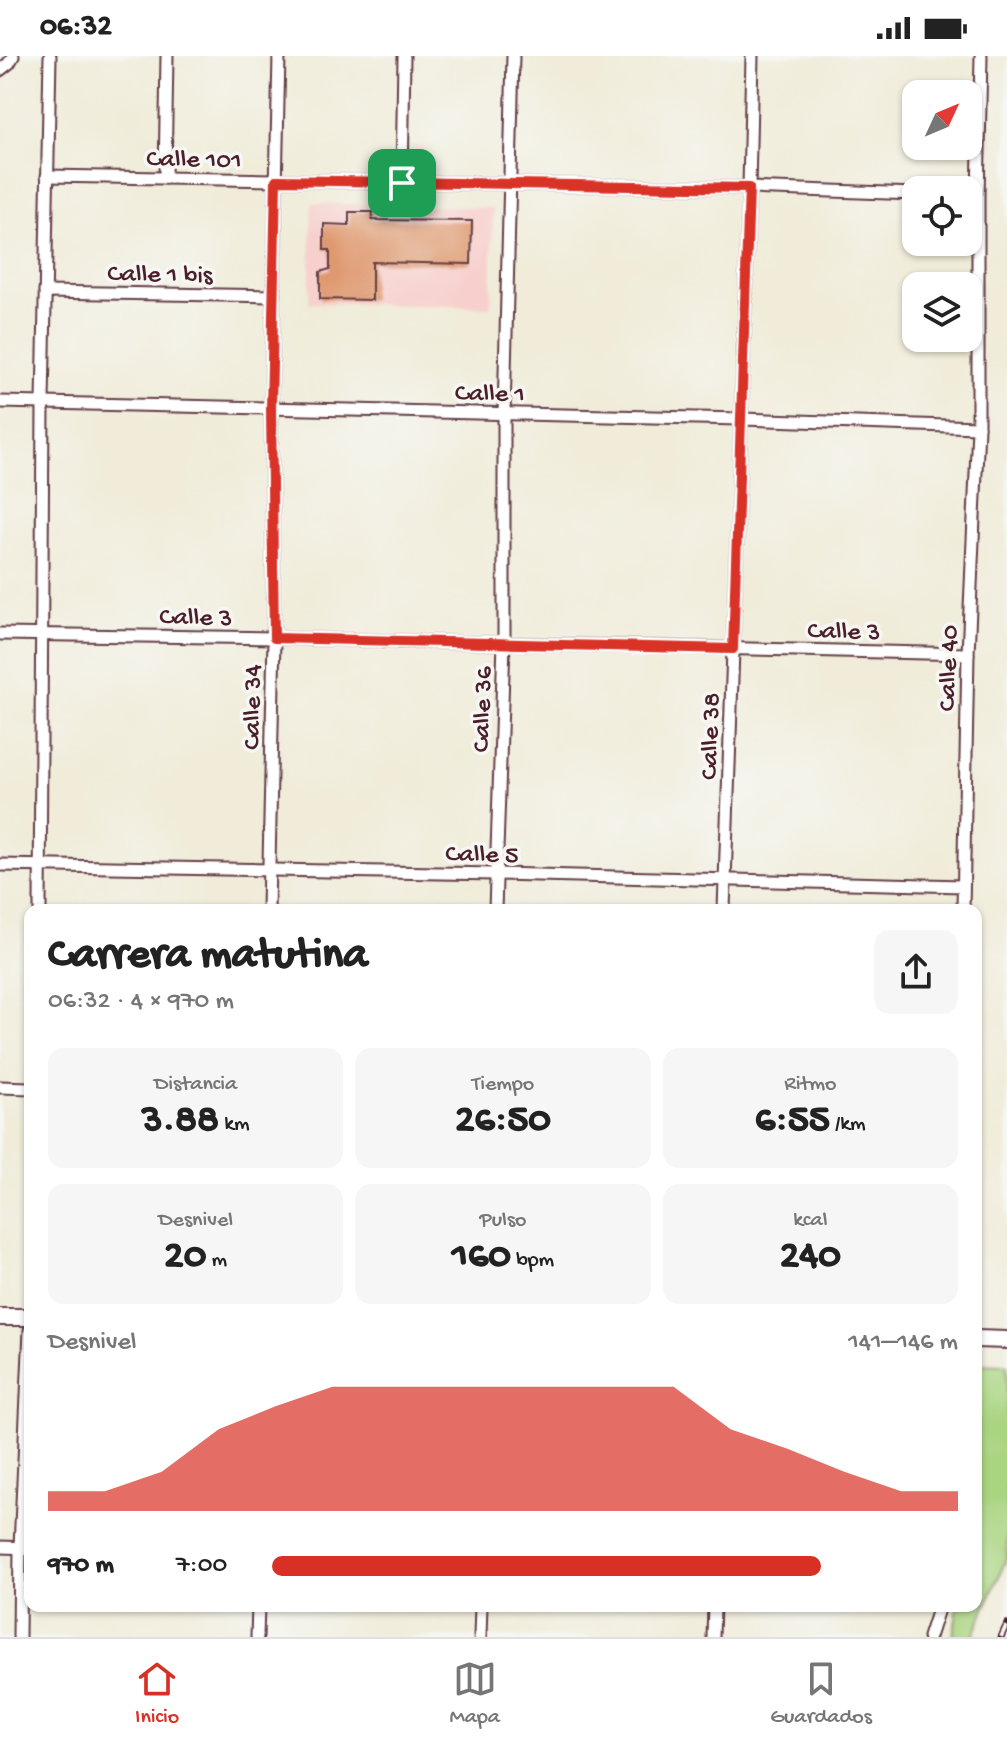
<!DOCTYPE html>
<html lang="es">
<meta charset="utf-8">
<style>
:root{--surface:#fff;--page:#f6f6f6;--text:#222;--muted:#767676;--line:#e0e0e0;--accent:#d93025}
body{margin:0;font-family:"Gochi Hand",sans-serif;background:var(--page);color:var(--text);height:100vh;display:flex;flex-direction:column;font-size:30px;white-space:nowrap}
*{box-sizing:border-box;margin:0}
p{font-size:26px;color:var(--muted)}
.icon{flex:none;width:44px;height:44px;fill:none;stroke:currentColor;stroke-width:2;stroke-linecap:round;stroke-linejoin:round}
.map{position:relative;flex:1;overflow:hidden}
.side{position:absolute;left:24px;top:848px;width:958px;height:708px;display:flex;flex-direction:column;background:var(--surface);border-radius:16px;box-shadow:0 2px 6px #0004}
.side>*{flex:none}
.needle{width:52px;rotate:46deg}
.fabs{position:absolute;left:902px;top:24px;display:grid;gap:16px}
.fabs a{display:grid;place-items:center;width:80px;height:80px;border-radius:16px;background:var(--surface);box-shadow:0 2px 6px #0004;font-size:40px}
.pin{position:absolute;display:grid;place-items:center;width:68px;height:68px;color:#fff;margin:-34px;border-radius:16px;box-shadow:0 4px 12px #0006}
.round{display:grid;place-items:center;flex:none;width:84px;height:84px;border-radius:16px;background:var(--page)}
.headline{display:flex;align-items:center;justify-content:space-between;height:136px;padding:0 24px}
h1{font-size:44px;font-weight:800;line-height:60px}
.figures{display:grid;grid-template-columns:repeat(3,1fr);gap:12px;height:136px;padding:8px 24px}
.figures div{display:grid;align-content:center;border-radius:16px;background:var(--page);text-align:center}
.figures b{font-size:40px;font-weight:800}
.figures small{font-size:22px;font-weight:400}
.figures p{font-size:22px}
.chart{height:224px;padding:16px 24px}
.chart p{display:flex;justify-content:space-between}
.chart svg{width:100%;height:144px;margin-top:8px;fill:var(--accent);opacity:.7}
ul{padding:0 24px;list-style:none;font-size:26px}
li{display:grid;grid-template-columns:128px 96px 1fr;align-items:center;height:60px}
li i{height:20px;border-radius:10px;background:var(--accent)}
.status{display:flex;justify-content:space-between;align-items:center;height:56px;padding:0 40px;background:var(--surface);direction:ltr}
.status svg{height:22px;fill:currentColor}
.dock{display:flex;justify-content:space-around;align-items:center;height:112px;border-top:2px solid var(--line);background:var(--surface);font-size:22px;color:var(--muted)}
.dock a{display:grid;justify-items:center;gap:4px}
.dock .selected{color:var(--accent)}
.map>svg:first-child{display:block}
.built{fill:#f7d0cd}
.green{fill:#a9d480;stroke:#7a7a56;stroke-width:2}
.building{fill:#df996f}
.lines{fill:none;stroke-linecap:round;stroke-linejoin:round}
.street-casing{stroke:#633e45;stroke-width:15}
.secondary-casing{stroke:#633e45;stroke-width:20}
.street{stroke:#fff;stroke-width:11}
.secondary{stroke:#fff;stroke-width:16}
.rail-casing{stroke:#4a1f2b;stroke-width:7}
.rail{stroke:#f6f6f2;stroke-width:4;stroke-dasharray:12;stroke-linecap:butt}
.route-casing{stroke:#fff;stroke-width:16}
.route{stroke:#d93025;stroke-width:10}
.labels{text-anchor:middle;stroke-width:7;stroke-linejoin:round;paint-order:stroke}
.street-label{font-size:26px;fill:#4a1f2b;stroke:#f6f6f2}
</style>
<div class="status"><b>06:32</b><svg viewBox="0 0 49 12"><path d="M0 12V9h3v3zM5 12V6h3v6zM10 12V3h3v9zM15 12V0h3v12zM26 1h20v11H26zM47 4h2v5h-2z"/></svg></div>
<div class="map">
<svg width="1007" height="1581" viewBox="0 0 1007 1581">
<rect width="100%" height="100%" fill="#f6f6f2"/>
<filter id="ink" filterUnits="userSpaceOnUse"><feTurbulence type="fractalNoise" baseFrequency=".0125" numOctaves="2"/><feDisplacementMap in="SourceGraphic" scale="16" xChannelSelector="R" yChannelSelector="G"/><feConvolveMatrix kernelMatrix="1 2 1 2 8 2 1 2 1" color-interpolation-filters="sRGB"/></filter>
<filter id="wash" filterUnits="userSpaceOnUse"><feTurbulence type="fractalNoise" baseFrequency=".006" numOctaves="4" result="noise"/><feDisplacementMap in="SourceGraphic" scale="32" xChannelSelector="R" yChannelSelector="G"/><feGaussianBlur stdDeviation="1.8" result="paint"/><feColorMatrix in="noise" values="0 0 0 0 0 0 0 0 0 0 0 0 0 0 0 0 0 1.4 0 .05"/><feComposite in="paint" operator="in"/></filter>
<g filter="url(#wash)">
<rect width="100%" height="100%" fill="#f0ecd9"/>
<path class="built" d="M312,147L493,152L491,251L309,247Z"/>
<path class="green" d="M976,1308L1007,1309V1501L973,1581H953L958,1550H976Z"/>
<g id="blocks">
<path class="building" d="M349,156H373L372,164L472,165L471,208L372,206V244L320,243V216L330,213V194H324V168L349,169Z"/>
</g>
</g>
<g filter="url(#ink)">
<use href="#blocks" fill-opacity="0" stroke="#633e45" stroke-width="2"/>
<g class="lines">
<g class="street-casing">
<g id="street">
<path d="M0,14L9,7L13,0"/>
<path d="M47,120L749,132L916,138"/>
<path d="M165,122L167,0"/>
<path d="M402,127L404,0"/>
<path d="M45,236L274,240"/>
<path d="M0,346L741,363L978,371"/>
<path d="M0,578L274,582L968,598"/>
<path d="M0,809L496,818L963,830"/>
<path d="M40,854L43,347L50,0"/>
<path d="M268,854L274,582L271,353L279,0"/>
<path d="M495,854L504,587V358L513,0"/>
<path d="M724,854L749,132L752,0"/>
<path d="M963,854L968,598L978,371V141L981,0"/>
<path d="M0,1031L30,1032"/>
<path d="M0,1491L30,1492"/>
<path d="M19,1581L20,1491L30,1274"/>
<path d="M257,1581L258,1550"/>
<path d="M480,1581L481,1550"/>
<path d="M713,1581L714,1550"/>
<path d="M929,1581L939,1550"/>
</g>
</g>
<g class="secondary-casing">
<g id="secondary">
<path d="M0,1261H30"/>
<path d="M976,1283L1007,1284"/>
</g>
</g>
<use href="#street" class="street"/>
<use href="#secondary" class="secondary"/>
<g class="rail-casing">
<path id="rail" d="M1001,1581L1007,1568"/>
</g>
<use href="#rail" class="rail"/>
</g>
</g>
<g class="lines" filter="url(#ink)">
<g class="route-casing">
<path id="route" d="M276,124L749,132L733,593L274,582L271,353Z"/>
</g>
<use href="#route" class="route"/>
</g>
<g class="labels">
<g class="street-label">
<text transform="translate(194 101) rotate(1)" y="9">Calle 101</text>
<text transform="translate(160 216) rotate(1)" y="9">Calle 1 bis</text>
<text transform="translate(490 335) rotate(1)" y="9">Calle 1</text>
<text transform="translate(196 559) rotate(1)" y="9">Calle 3</text>
<text transform="translate(844 573) rotate(1)" y="9">Calle 3</text>
<text transform="translate(946 612) rotate(-88)" y="9">Calle 40</text>
<text transform="translate(250 651) rotate(-89)" y="9">Calle 34</text>
<text transform="translate(480 653) rotate(-88)" y="9">Calle 36</text>
<text transform="translate(708 680) rotate(-88)" y="9">Calle 38</text>
<text transform="translate(482 796) rotate(1)" y="9">Calle 5</text>
</g>
</g>
</svg>
<div class="fabs">
<a><svg class="needle" viewBox="-14 -14 28 28"><path d="M0-13l5 13h-10z" fill="#e53935"/><path d="M0 13l5-13h-10z" fill="#767676"/></svg></a>
<a><svg class="icon" aria-label="locate" viewBox="0 0 24 24"><circle cx="12" cy="12" r="6"/><path d="M12 2v4M12 18v4M2 12h4M18 12h4"/></svg></a>
<a><svg class="icon" aria-label="layers" viewBox="0 0 24 24"><path d="M12 4l9 5-9 5-9-5zM3 14l9 5 9-5"/></svg></a>
</div>
<div class="pin" style="left:402px;top:127px;background:#1e9e55"><svg class="icon" aria-label="arrive" viewBox="0 0 24 24"><path d="M6 21V4h12l-3 4 3 4H6"/></svg></div>
<section class="side">
<div class="headline"><div><h1>Carrera matutina</h1><p>06:32 · 4 × 970 m</p></div><a class="round"><svg class="icon" aria-label="share" viewBox="0 0 24 24"><path d="M12 15V3M7 8l5-5 5 5M5 13v7h14v-7"/></svg></a></div>
<div class="figures">
<div><p>Distancia</p><b>3.88<small> km</small></b></div>
<div><p>Tiempo</p><b>26:50</b></div>
<div><p>Ritmo</p><b>6:55<small> /km</small></b></div>
</div>
<div class="figures">
<div><p>Desnivel</p><b>20<small> m</small></b></div>
<div><p>Pulso</p><b>160<small> bpm</small></b></div>
<div><p>kcal</p><b>240</b></div>
</div>
<div class="chart"><p><span>Desnivel</span>141–146 m</p>
<svg viewBox="0 0 160 44" preserveAspectRatio="none"><path d="M0 44V38L10 38L20 32L30 19L40 12L50 6L60 6L70 6L80 6L90 6L100 6L110 6L120 19L130 25L140 32L150 38L160 38V44z"/></svg>
</div>
<ul>
<li><b>970 m</b>7:00<i style="width:80%"></i></li>
</ul>
</section>
</div>
<nav class="dock">
<a class="selected"><svg class="icon" aria-label="home" viewBox="0 0 24 24"><path d="M3 11l9-7 9 7M6 9v11h12V9"/></svg>Inicio</a>
<a><svg class="icon" aria-label="map" viewBox="0 0 24 24"><path d="M3 6l6-2 6 2 6-2v14l-6 2-6-2-6 2zM9 4v14M15 6v14"/></svg>Mapa</a>
<a><svg class="icon" aria-label="saved" viewBox="0 0 24 24"><path d="M7 4h10v16l-5-4-5 4z"/></svg>Guardados</a>
</nav>
